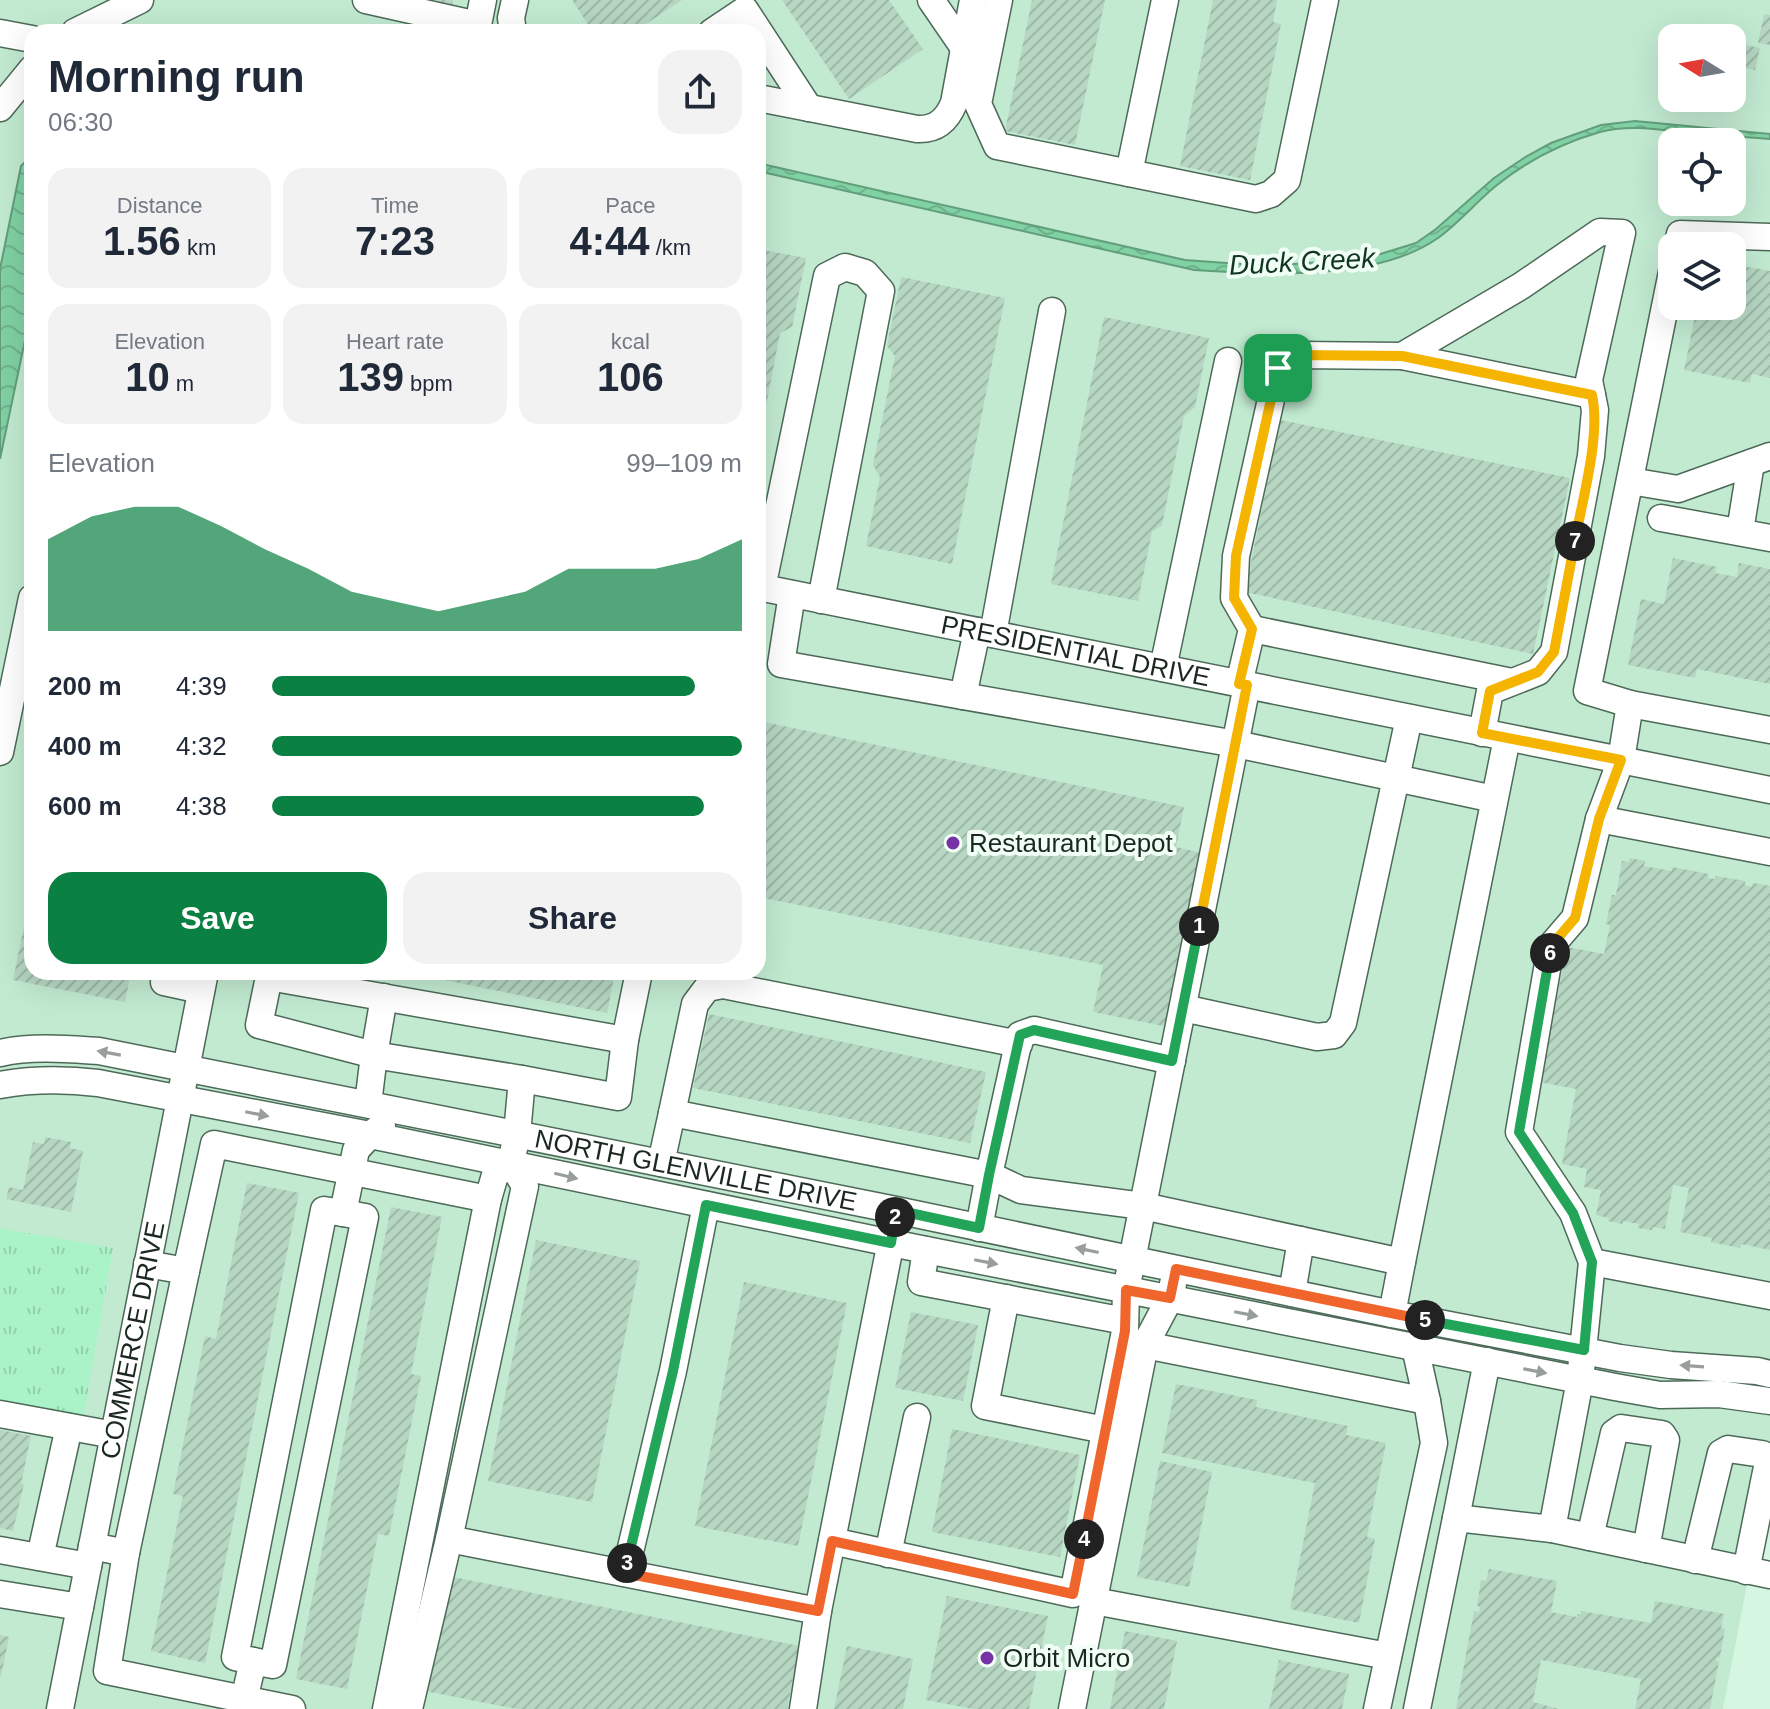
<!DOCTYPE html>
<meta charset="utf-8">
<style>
:root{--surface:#fff;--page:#f2f2f3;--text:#1f2937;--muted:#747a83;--accent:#0b8043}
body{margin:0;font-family:Arial,sans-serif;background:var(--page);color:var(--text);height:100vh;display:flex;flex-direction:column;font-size:30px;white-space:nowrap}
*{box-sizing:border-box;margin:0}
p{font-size:26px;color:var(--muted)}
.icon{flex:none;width:44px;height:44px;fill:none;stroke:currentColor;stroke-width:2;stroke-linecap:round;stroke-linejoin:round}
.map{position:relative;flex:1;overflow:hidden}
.sheet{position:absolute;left:24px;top:24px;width:742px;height:956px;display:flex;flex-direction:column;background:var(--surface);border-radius:24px;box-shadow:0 8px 32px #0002}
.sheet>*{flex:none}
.needle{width:52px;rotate:281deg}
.tools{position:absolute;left:1658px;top:24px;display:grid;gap:16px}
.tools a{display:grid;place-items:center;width:88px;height:88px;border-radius:16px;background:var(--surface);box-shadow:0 8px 32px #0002;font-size:40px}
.pin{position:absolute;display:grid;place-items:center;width:68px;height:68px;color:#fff;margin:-34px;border-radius:16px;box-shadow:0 4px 12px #0006}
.km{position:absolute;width:40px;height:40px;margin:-20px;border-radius:50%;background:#222;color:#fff;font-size:22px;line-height:40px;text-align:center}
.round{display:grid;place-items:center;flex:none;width:84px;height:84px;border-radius:24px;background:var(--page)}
.headline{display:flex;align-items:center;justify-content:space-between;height:136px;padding:0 24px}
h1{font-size:44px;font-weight:700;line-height:60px}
.stats{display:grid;grid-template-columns:repeat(3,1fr);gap:12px;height:136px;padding:8px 24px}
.stats div{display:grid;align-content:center;border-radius:20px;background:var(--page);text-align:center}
.stats b{font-size:40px;font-weight:700}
.stats small{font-size:22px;font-weight:400}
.stats p{font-size:22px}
.chart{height:224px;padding:16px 24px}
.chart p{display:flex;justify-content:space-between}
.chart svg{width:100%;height:144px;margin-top:8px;fill:var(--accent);opacity:.7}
.cta{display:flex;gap:16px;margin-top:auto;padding:16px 24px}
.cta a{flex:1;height:92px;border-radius:24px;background:var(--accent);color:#fff;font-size:32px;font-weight:700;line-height:92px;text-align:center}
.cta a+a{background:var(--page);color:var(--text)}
ul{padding:0 24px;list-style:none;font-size:26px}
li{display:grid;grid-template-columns:128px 96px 1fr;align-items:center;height:60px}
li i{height:20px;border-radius:10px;background:var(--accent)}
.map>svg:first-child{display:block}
.built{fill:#c2ead1;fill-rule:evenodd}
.grass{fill:url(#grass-tufts)}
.water{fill:url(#water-waves);stroke:#629e7c;stroke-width:2}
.building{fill:url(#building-hatch)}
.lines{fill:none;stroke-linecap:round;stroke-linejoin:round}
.minor-casing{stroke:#4d6a58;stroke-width:29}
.minor{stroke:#fff;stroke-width:26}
.oneway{fill:#989e9b}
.split-1-casing{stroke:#fff;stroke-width:16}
.split-2-casing{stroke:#fff;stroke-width:16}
.split-3-casing{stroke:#fff;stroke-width:16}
.split-4-casing{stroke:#fff;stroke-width:16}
.split-5-casing{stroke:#fff;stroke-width:16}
.split-6-casing{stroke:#fff;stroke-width:16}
.split-7-casing{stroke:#fff;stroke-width:16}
.split-8-casing{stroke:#fff;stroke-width:16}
.split-1{stroke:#f5b400;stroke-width:10}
.split-2{stroke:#22a559;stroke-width:10}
.split-3{stroke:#22a559;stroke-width:10}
.split-4{stroke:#f0652b;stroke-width:10}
.split-5{stroke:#f0652b;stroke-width:10}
.split-6{stroke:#22a559;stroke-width:10}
.split-7{stroke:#f5b400;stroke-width:10}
.split-8{stroke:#f5b400;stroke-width:10}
.poi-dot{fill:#7732a6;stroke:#f1fef5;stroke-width:3}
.labels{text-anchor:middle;stroke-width:8;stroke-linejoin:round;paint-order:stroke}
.street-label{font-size:26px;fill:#1b2820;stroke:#f1fef5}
.poi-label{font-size:26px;fill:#1b2820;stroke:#f1fef5;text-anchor:start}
.water-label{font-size:28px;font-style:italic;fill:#113523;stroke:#f1fef5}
</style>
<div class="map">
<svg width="1770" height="1709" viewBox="0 0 1770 1709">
<defs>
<pattern id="grass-tufts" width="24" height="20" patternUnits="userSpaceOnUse" patternTransform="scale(2)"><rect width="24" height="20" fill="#aaf3c8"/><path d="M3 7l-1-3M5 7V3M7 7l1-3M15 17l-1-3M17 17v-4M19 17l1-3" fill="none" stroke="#92d0ac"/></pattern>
<pattern id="water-waves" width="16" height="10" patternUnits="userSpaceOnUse" patternTransform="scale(2)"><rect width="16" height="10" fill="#80d1a3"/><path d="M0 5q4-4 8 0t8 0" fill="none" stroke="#6eb38c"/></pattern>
<pattern id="building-hatch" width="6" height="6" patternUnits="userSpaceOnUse" patternTransform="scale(2)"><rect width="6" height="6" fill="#b6d6c2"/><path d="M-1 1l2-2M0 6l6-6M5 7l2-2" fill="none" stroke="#9cb8a6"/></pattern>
</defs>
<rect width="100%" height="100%" fill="#d5f6e1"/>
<path class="built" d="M0,0H1770V1464L1723,1709H0ZM32,32H758V972H32ZM1672,38H1732V98H1672ZM1672,142H1732V202H1672ZM1672,246H1732V306H1672Z"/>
<path class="grass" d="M0,1228L113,1248L83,1419L0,1404Z"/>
<g class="water">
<path d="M1635,121L1770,134V139C1744,137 1717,135 1691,133C1661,130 1630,124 1600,132C1562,143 1528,160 1497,185C1477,201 1460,222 1438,238C1377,281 1266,275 1194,270L758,171V163L1185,260L1268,266L1348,260L1374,256L1416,243L1436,229L1494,178L1527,156L1551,143L1601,125Z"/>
<path d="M32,155V307L0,459V269L21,166Z"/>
</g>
<g class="building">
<path d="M427,0H453L452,6Z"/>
<path d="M572,0H682L634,32H593Z"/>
<path d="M782,0H889L923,49L849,99Z"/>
<path d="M1032,0H1105L1075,145L1005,131Z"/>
<path d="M1213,0H1277L1273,22L1281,24L1250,180L1180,166Z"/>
<path d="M1764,14L1770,15V45L1758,43Z"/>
<path d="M1732,42L1760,48L1755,70L1732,65Z"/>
<path d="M758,249L806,258L792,327L780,333L759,443H758Z"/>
<path d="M1732,264L1770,271V378L1752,374L1750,383L1684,370L1697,306L1719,309V306H1732Z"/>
<path d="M901,277L1005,298L952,564L866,546L880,477L873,465L895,356L887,346Z"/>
<path d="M1104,317L1209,338L1195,407L1184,416L1162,525L1152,532L1138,601L1051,584Z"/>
<path d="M1280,420L1570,478L1533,654L1245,592Z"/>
<path d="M1673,558L1717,567L1715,573L1737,577L1739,563L1770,569V684L1697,669L1695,678L1628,665L1641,599L1664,604Z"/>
<path d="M758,721L1184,807L1176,847L1202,853L1168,1027L1093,1012L1103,965L758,897Z"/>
<path d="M1630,858L1645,861L1644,866L1672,871V867L1709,874L1708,878L1715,879L1716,876L1745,881V885L1752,887L1753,883L1770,886V1250L1741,1244L1740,1248L1711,1242L1712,1238L1680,1232L1689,1188L1673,1185L1665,1229L1653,1227L1652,1230L1638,1228L1639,1224L1623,1221V1224L1608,1221L1609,1218L1596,1215L1601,1190L1584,1187L1587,1169L1562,1164L1576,1089L1540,1082L1567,947L1604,954L1610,925L1606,924L1612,895H1616L1622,861L1629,862Z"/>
<path d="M31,892H32V972H131L125,1002L13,980Z"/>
<path d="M410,972H615L607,1013L410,973Z"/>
<path d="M709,1014L986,1072L970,1143L693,1088Z"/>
<path d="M45,1137L71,1142L70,1148L83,1151L71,1212L6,1199L9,1187L23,1190L33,1142L44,1144Z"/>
<path d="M247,1183L299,1193L205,1663L151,1651L183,1496L173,1494L205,1336L216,1339Z"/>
<path d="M391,1207L442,1217L411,1374L421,1376L389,1536L378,1534L347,1689L296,1679Z"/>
<path d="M536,1240L640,1261L592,1502L488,1481Z"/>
<path d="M744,1282L847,1303L798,1546L695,1526Z"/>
<path d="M911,1312L978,1325L963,1401L895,1388Z"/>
<path d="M1176,1384L1257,1400L1256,1407L1348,1426L1346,1435L1386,1443L1367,1537L1375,1539L1359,1623L1290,1609L1315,1483L1162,1453Z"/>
<path d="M952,1429L1080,1455L1060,1557L932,1532Z"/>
<path d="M0,1430L31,1436L21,1484H24L13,1531L0,1528Z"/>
<path d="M1160,1461L1212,1472L1189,1587L1137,1577Z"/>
<path d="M1489,1569L1557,1581L1551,1612L1577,1617L1578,1614H1581V1611L1651,1623L1655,1601L1724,1614L1721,1628L1725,1629L1720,1657H1717L1716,1661H1719L1710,1709H1635L1641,1679L1541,1660L1533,1702L1559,1709H1456L1474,1611L1479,1612L1480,1607L1477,1606L1481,1580L1486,1581Z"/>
<path d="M448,1576L799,1646L787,1709H517L425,1691Z"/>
<path d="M947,1596L1048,1616L1029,1709H973L926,1700Z"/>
<path d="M1125,1631L1177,1641L1164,1709H1110Z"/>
<path d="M0,1635L9,1637L1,1676H0Z"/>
<path d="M847,1646L913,1659L903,1709H834Z"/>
<path d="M1279,1660L1349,1674L1342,1709H1269Z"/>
</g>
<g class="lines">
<g class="minor-casing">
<g id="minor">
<path d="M366,0L478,25L483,0"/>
<path d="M931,0L964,48"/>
<path d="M999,0L978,104L997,146L1256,199L1271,194L1287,180L1325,0"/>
<path d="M75,32L140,0"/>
<path d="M513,32L511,18L515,0"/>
<path d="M712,32L745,10L809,108"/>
<path d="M0,33L32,39"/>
<path d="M758,98L917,129C936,130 947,120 954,103L973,0"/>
<path d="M0,108L32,69"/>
<path d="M1129,173L1165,0"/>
<path d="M1677,246L1680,234L1770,237"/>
<path d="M1402,356L1592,395"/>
<path d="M1630,481L1678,489L1770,456"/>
<path d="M1661,518L1770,538"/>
<path d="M1740,531L1751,463"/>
<path id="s1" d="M758,587L1770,790"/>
<path d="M762,588L827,276L845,267L865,273L881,291L821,600"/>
<path d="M792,594L781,664L1236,744L1494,799"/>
<path d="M1252,629L1512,682"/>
<path d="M993,634L1052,311"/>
<path d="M1163,668L1228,361"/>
<path d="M1239,684L1252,629L1234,598L1236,556L1278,368L1297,355L1402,356L1521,286L1600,232L1622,233L1589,380L1595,410L1591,456L1554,652L1538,672L1490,691L1482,733"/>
<path d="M963,696L977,631"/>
<path d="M1630,704L1587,691L1672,272"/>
<path d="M0,752L32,598"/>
<path d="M1599,819L1770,852"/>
<path d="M166,972L164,982L201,990"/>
<path d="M270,972L259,1025L374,1055L384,997"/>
<path d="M269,977L625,1040"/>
<path d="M1183,1008L1317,1037L1334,1035L1343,1023L1409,718"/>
<path id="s2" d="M0,1053C33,1046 66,1049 99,1051L896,1210L1392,1314L1620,1358L1671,1365L1757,1371L1770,1374"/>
<path d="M0,1085C33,1079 64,1079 98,1083L370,1135L891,1243L1615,1387L1660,1395L1719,1394L1770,1401"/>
<path d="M368,1104L374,1055L522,1079"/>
<path d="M672,1113L695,1004L707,988L723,985L1019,1044"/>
<path d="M661,1163L672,1113L989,1175L1021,1190L1143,1206L1402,1262L1392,1314"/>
<path d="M979,1228L989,1175L1020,1035L1034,1030L1172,1061"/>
<path d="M926,1250L921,1282L1125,1321"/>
<path d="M1402,1262L1507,738"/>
<path d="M1592,1262L1770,1296"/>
<path d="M147,1264L186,1271L214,1144L488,1199"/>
<path d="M1292,1293L1301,1240"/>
<path d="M1006,1298L985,1406L1105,1430"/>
<path d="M1145,1345L1427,1401L1415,1347"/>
<path d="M0,1414L114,1435"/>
<path d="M1456,1518L1487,1361"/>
<path d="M1552,1529L1580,1380L1592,1262L1573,1213L1519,1132L1551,946L1575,918L1599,819L1621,760L1630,704L1770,730"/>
<path d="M1590,1537L1614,1433L1621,1428L1662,1434L1666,1440L1646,1549"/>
<path d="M449,1539L525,1186L511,1163"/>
<path d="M832,1541L1073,1594L1125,1331L1126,1290L1247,685"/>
<path d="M92,1546L126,1553L107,1671L292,1709"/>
<path d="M0,1550L88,1566"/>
<path d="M126,1553L186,1271"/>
<path d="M888,1554L917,1417"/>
<path d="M40,1557L69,1427"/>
<path d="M1695,1560L1721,1453L1728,1449L1762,1454L1769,1457L1746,1571"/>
<path d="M625,1573L673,1371L706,1205"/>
<path d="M0,1594L80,1607"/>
<path d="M1094,1601L1388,1656"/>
<path d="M818,1611L894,1226"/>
<path d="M253,1661L235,1657L324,1210L343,1213"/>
<path id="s3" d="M60,1709L205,972"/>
<path d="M242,1709L253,1661L273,1665L365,1217L343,1213L356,1150L370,1135L382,1126"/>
<path d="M386,1709L488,1199L495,1175L511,1163L517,1134L522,1079L618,1097L625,1040L639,972"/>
<path d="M409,1709L449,1539L818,1611L803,1709"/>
<path d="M1072,1709L1145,1345L1170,1298L1173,1284"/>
<path d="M1377,1709L1434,1443L1427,1401"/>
<path d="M1417,1709L1456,1518L1552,1529L1770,1575"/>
</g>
</g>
<use href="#minor" class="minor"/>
</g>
<defs><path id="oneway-solid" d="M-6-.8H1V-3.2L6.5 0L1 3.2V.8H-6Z" transform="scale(2)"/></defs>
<g class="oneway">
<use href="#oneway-solid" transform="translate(109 1053) rotate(-170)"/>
<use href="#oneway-solid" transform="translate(257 1114) rotate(11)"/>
<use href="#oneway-solid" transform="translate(566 1176) rotate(13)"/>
<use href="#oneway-solid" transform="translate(1087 1250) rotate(-168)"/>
<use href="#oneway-solid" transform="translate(986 1262) rotate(11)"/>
<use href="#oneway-solid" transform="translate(1246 1314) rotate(11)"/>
<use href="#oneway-solid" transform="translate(1692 1366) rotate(-176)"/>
<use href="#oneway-solid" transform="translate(1535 1371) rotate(11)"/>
</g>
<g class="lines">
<g class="split-1-casing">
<path id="split-1" d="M1199,926L1247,685L1239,684L1252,629L1234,598L1236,556L1278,368"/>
</g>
<g class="split-2-casing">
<path id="split-2" d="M895,1217L896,1210L979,1228L989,1175L1020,1035L1034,1030L1172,1061L1199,926"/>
</g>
<g class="split-3-casing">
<path id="split-3" d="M627,1563L673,1371L706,1205L891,1243L895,1217"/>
</g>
<g class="split-4-casing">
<path id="split-4" d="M627,1563L625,1573L818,1611L832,1541L1073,1594L1084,1539"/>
</g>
<g class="split-5-casing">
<path id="split-5" d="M1084,1539L1125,1331L1126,1290L1170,1298L1176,1269L1425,1320"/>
</g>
<g class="split-6-casing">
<path id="split-6" d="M1425,1320L1584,1350L1592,1262L1573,1213L1519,1132L1550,953"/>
</g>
<g class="split-7-casing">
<path id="split-7" d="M1550,953L1551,946L1575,918L1599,819L1621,760L1482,733L1490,691L1538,672L1554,652L1575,541"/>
</g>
<g class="split-8-casing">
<path id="split-8" d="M1278,368L1297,355L1402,356L1592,395C1601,436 1582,500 1575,541"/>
</g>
<use href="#split-1" class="split-1"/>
<use href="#split-2" class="split-2"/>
<use href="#split-3" class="split-3"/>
<use href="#split-4" class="split-4"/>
<use href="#split-5" class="split-5"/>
<use href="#split-6" class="split-6"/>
<use href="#split-7" class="split-7"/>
<use href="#split-8" class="split-8"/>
</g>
<g class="poi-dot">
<circle cx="953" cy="843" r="8"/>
<circle cx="987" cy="1658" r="8"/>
</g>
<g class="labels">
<g class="street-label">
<text dy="9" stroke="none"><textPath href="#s1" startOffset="324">PRESIDENTIAL DRIVE</textPath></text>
<text dy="9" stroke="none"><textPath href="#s2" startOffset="708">NORTH GLENVILLE DRIVE</textPath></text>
<text dy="9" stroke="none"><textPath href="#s3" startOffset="376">COMMERCE DRIVE</textPath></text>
</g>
<g class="poi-label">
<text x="969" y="852">Restaurant Depot</text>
<text x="1003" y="1667">Orbit Micro</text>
</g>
<g class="water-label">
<text transform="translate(1302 261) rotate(-3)" y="10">Duck Creek</text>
</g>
</g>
</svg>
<div class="tools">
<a><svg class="needle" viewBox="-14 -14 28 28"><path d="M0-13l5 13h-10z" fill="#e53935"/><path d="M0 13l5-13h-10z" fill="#747a83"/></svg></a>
<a><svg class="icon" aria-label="locate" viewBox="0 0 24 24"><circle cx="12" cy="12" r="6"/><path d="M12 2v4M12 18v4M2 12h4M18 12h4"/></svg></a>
<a><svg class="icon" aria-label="layers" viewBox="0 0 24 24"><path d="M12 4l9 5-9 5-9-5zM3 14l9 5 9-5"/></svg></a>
</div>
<div class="pin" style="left:1278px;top:368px;background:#1e9e55"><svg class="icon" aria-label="arrive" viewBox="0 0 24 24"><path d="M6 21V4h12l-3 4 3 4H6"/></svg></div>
<b class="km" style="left:1199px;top:926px">1</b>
<b class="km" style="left:895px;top:1217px">2</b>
<b class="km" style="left:627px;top:1563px">3</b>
<b class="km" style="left:1084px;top:1539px">4</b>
<b class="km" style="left:1425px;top:1320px">5</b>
<b class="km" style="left:1550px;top:953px">6</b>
<b class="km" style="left:1575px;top:541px">7</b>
<section class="sheet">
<div class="headline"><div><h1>Morning run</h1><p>06:30</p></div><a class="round"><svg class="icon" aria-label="share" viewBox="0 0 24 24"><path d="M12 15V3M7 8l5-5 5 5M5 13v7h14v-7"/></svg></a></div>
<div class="stats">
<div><p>Distance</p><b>1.56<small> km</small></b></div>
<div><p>Time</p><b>7:23</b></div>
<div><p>Pace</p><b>4:44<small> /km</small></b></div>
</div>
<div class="stats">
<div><p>Elevation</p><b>10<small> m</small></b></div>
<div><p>Heart rate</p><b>139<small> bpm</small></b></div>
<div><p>kcal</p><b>106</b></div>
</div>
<div class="chart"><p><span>Elevation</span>99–109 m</p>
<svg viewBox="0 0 160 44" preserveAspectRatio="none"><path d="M0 44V16L10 9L20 6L30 6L40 12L50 19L60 25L70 32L80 35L90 38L100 35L110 32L120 25L130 25L140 25L150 22L160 16V44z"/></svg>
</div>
<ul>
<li><b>200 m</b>4:39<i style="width:90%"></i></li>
<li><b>400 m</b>4:32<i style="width:100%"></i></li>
<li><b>600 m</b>4:38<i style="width:92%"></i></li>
</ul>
<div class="cta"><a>Save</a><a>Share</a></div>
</section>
</div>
